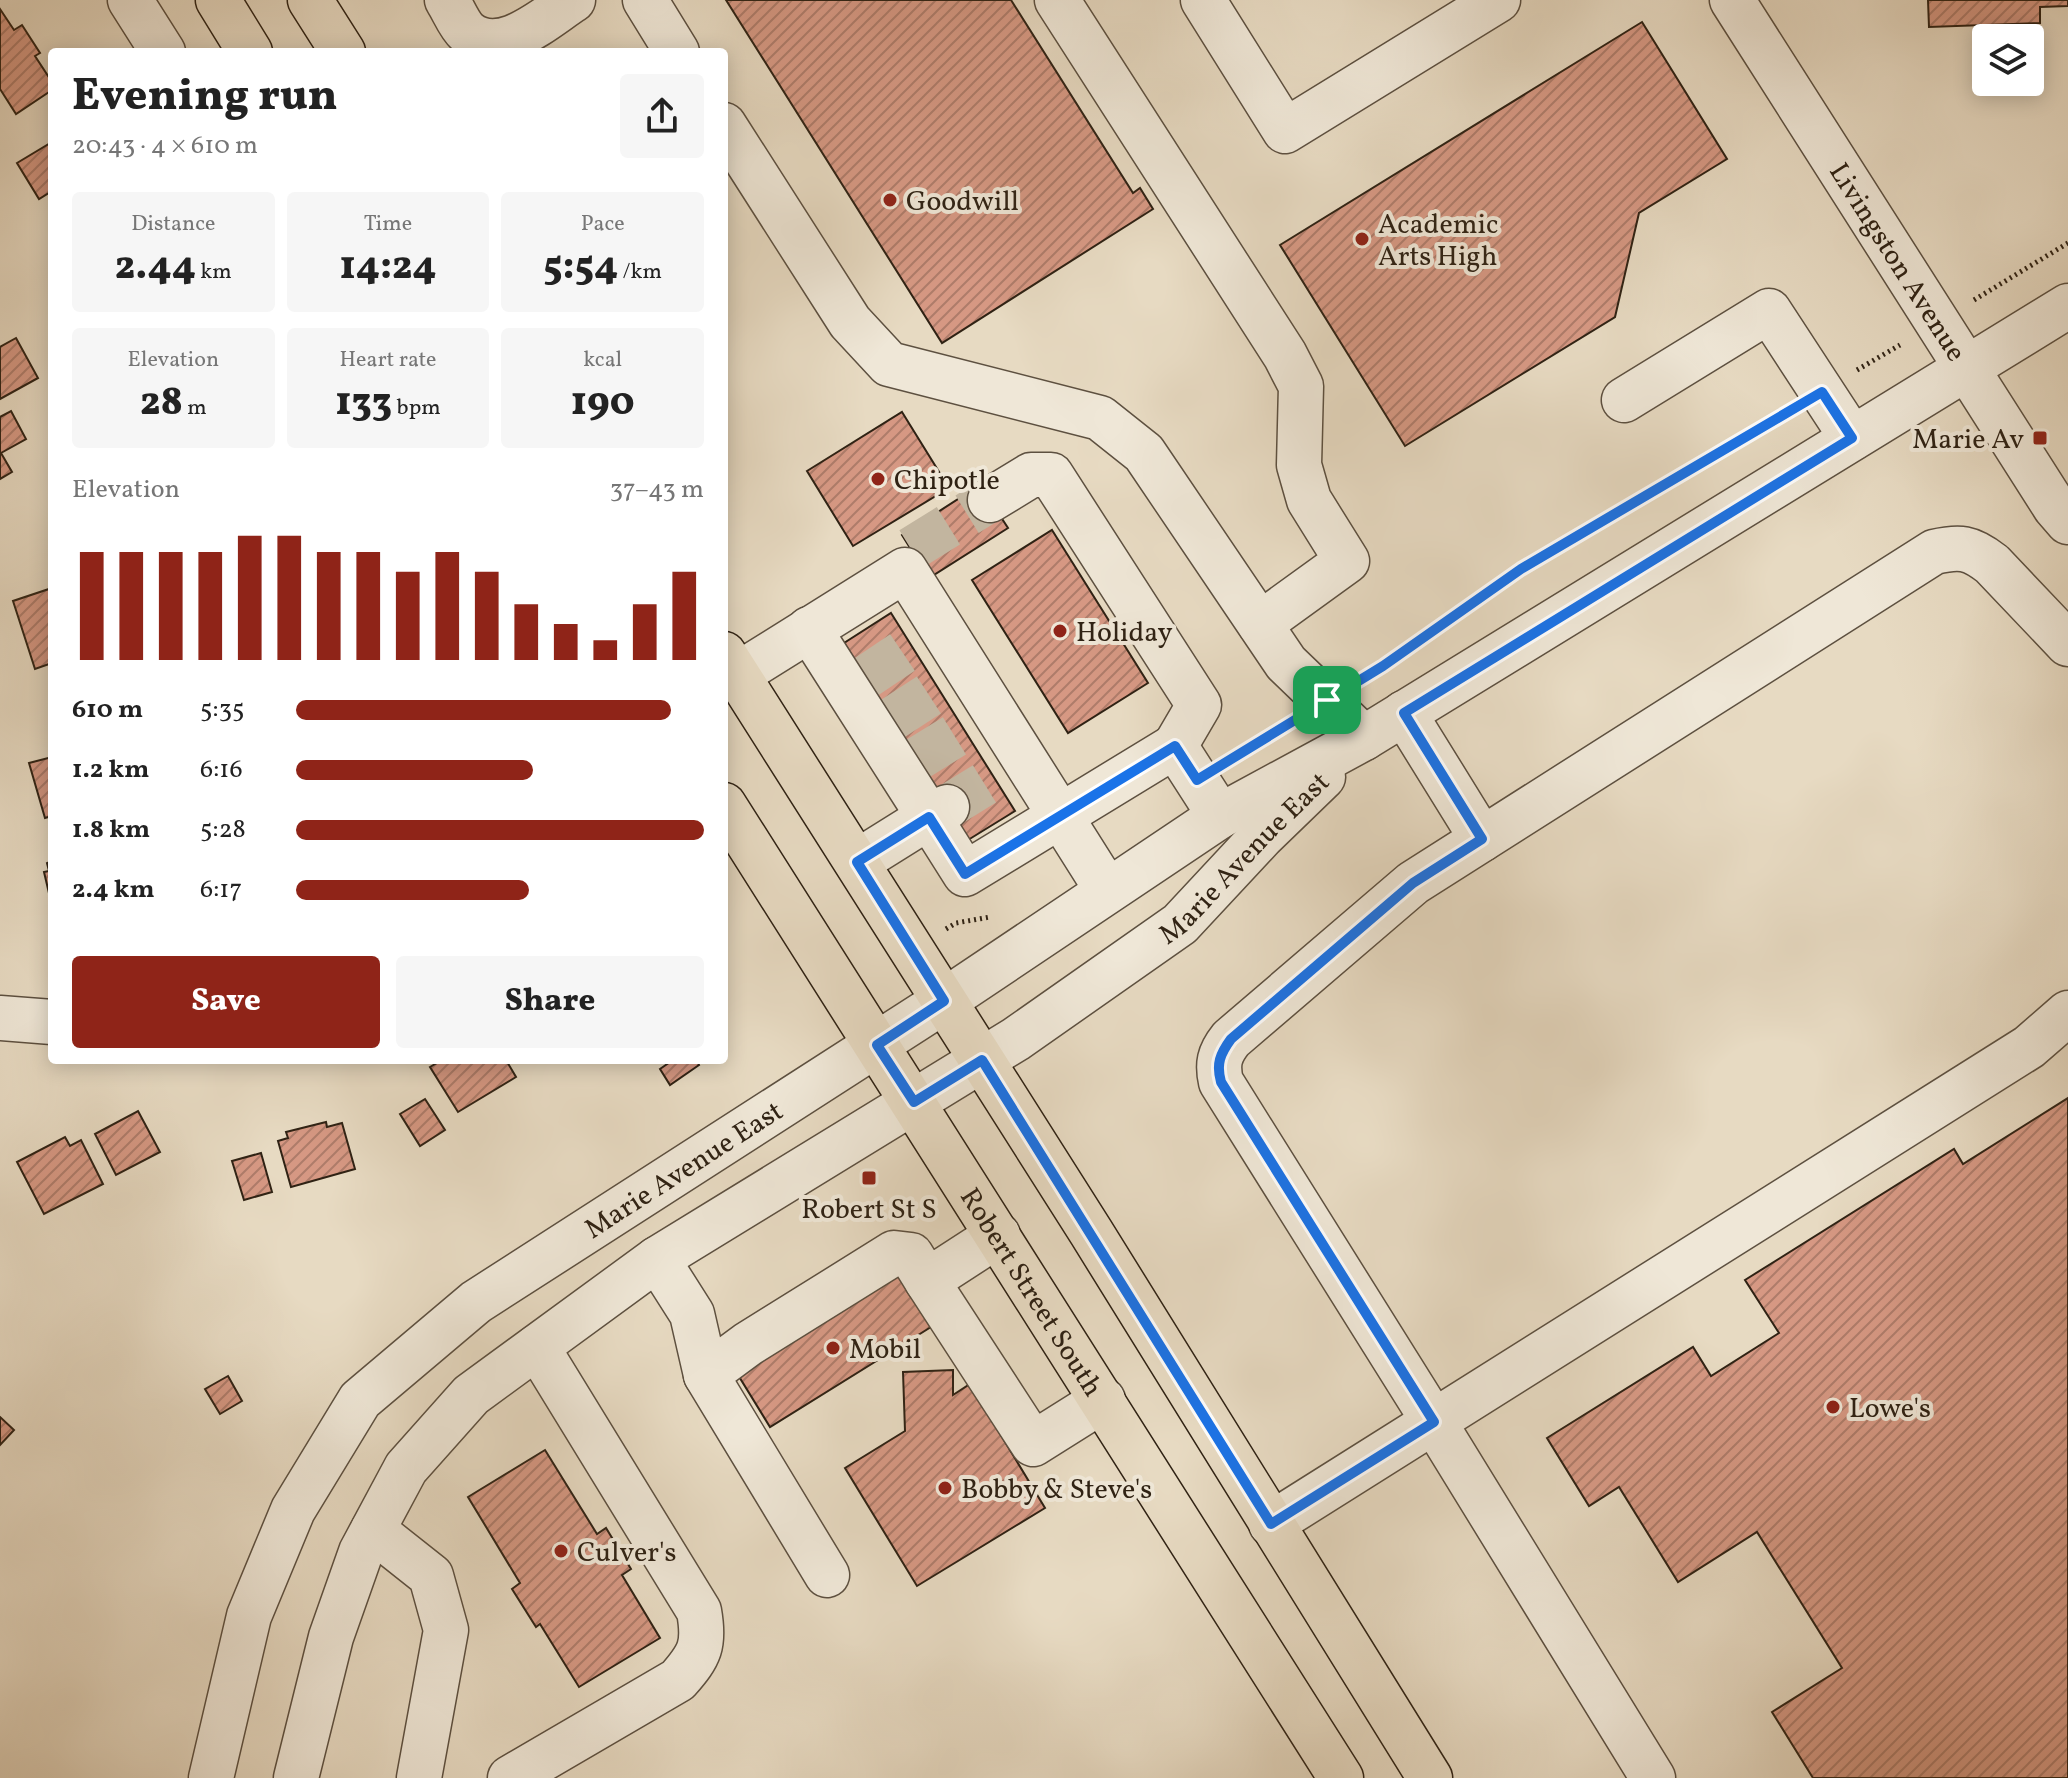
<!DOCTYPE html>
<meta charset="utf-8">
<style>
:root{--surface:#fff;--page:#f6f6f6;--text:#222;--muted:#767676;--accent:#8f2418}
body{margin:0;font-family:Vollkorn,serif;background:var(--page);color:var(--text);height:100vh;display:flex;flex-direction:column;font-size:30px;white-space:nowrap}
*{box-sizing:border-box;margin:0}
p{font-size:26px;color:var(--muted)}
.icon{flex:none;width:44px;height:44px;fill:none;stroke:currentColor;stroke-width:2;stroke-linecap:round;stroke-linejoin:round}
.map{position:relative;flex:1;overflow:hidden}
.details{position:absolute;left:48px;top:48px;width:680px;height:1016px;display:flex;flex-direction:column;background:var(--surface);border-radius:8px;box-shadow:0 4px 20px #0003}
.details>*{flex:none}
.buttons{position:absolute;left:1972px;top:24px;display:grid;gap:16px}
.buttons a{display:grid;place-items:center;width:72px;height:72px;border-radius:8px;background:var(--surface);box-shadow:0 4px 20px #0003;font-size:40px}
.pin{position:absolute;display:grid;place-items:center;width:68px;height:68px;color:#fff;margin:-34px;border-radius:16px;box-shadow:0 4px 12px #0006}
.round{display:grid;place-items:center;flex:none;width:84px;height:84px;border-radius:8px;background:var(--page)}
.summary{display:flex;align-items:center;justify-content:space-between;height:136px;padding:0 24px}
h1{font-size:44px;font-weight:800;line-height:60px}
.stats{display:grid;grid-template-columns:repeat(3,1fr);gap:12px;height:136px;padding:8px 24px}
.stats div{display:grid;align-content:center;border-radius:8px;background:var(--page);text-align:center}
.stats b{font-size:40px;font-weight:800}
.stats small{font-size:22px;font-weight:400}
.stats p{font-size:22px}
.chart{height:224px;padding:16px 24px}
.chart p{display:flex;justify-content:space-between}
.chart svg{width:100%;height:144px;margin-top:8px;stroke:var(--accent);stroke-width:6}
.button{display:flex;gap:16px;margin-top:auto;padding:16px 24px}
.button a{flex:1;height:92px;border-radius:8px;background:var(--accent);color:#fff;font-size:32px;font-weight:800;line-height:92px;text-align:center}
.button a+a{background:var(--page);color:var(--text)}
ul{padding:0 24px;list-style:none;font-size:26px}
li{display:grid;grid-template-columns:128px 96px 1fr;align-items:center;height:60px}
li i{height:20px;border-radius:10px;background:var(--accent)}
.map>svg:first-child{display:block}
.building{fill:url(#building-hatch);stroke:#2f2214;stroke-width:2}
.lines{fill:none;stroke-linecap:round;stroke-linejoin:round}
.minor-tunnel{stroke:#c2b59f;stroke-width:44;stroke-dasharray:44 22;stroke-linecap:butt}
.minor-casing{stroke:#5d5040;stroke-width:47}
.major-casing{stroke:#2f2214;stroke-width:47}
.path{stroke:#2f2214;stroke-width:5;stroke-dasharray:2 4;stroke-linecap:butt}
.minor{stroke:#efe7d7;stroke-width:44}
.major{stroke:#e7dac2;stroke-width:44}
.route-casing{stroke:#fff;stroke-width:16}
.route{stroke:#1a73e8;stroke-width:10}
.poi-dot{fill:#8f2418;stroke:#efe7d7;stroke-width:3}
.labels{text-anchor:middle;stroke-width:8;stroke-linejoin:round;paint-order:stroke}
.poi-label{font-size:28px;fill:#2f2214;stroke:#efe7d7;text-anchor:start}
.street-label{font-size:28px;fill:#2f2214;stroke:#efe7d7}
</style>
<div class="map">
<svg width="2068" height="1778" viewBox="0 0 2068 1778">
<defs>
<pattern id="building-hatch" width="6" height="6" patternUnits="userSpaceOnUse" patternTransform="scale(2)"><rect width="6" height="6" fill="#d69883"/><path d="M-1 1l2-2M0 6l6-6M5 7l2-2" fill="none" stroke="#ae7c6a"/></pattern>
</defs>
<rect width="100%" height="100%" fill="#e7dac2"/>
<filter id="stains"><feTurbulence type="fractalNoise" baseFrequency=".0025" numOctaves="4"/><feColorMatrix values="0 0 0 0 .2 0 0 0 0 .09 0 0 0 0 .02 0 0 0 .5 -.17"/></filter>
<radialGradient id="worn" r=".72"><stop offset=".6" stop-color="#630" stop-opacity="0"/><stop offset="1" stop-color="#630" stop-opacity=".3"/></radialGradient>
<g class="building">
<path d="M726,0H1011L1133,193L1140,188L1153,209L942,343Z"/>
<path d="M1928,0H2068V6L2040,7V23L1929,27Z"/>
<path d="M0,9L14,30L22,25L40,53L35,56L52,82V90L16,114L0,89Z"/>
<path d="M1642,22L1727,159L1639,213L1615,317L1405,446L1280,245Z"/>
<path d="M52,142V191L39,199L17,163Z"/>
<path d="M16,338L38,378L0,399V347Z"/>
<path d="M11,411L26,439L1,453L12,472L0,479V417Z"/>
<path d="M902,412L949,488L853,546L807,471Z"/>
<path d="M980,485L1008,528L929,578L902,535Z"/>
<path d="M1052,530L1148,683L1068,733L972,580Z"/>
<path d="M52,588V663L35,669L13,601Z"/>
<path d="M891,613L1015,811L968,840L844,643Z"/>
<path d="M52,757V816L45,818L29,763Z"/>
<path d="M52,861V906L44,872L49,871L47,863Z"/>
<path d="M442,1060H506L516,1077L458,1112L430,1067Z"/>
<path d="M673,1060H696L699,1065L670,1085L660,1069Z"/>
<path d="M2068,1098V1778H1813L1772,1712L1842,1668L1757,1532L1678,1582L1619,1487L1589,1506L1547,1438L1693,1347L1711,1376L1779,1333L1745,1280L1954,1149L1963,1164Z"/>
<path d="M425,1099L445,1130L420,1146L400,1114Z"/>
<path d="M138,1111L160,1152L116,1175L95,1134Z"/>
<path d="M326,1122L327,1127L342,1123L355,1169L291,1187L278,1141L288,1138L286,1132Z"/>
<path d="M65,1137L70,1146L81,1140L103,1184L44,1214L17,1162Z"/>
<path d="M261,1153L272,1192L244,1200L232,1161Z"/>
<path d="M896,1270L931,1327L770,1427L735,1370Z"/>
<path d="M953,1370V1395L970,1384L1045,1508L917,1586L845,1468L905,1431L903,1372Z"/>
<path d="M228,1376L242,1401L220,1414L205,1389Z"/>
<path d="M0,1417L14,1430L0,1445Z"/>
<path d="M545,1450L597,1534L606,1528L631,1569L622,1575L660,1638L579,1687L540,1624L536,1627L512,1589L520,1583L468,1497Z"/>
</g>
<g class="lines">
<g class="minor-tunnel">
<path d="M911,549L990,500"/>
<path d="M866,677L912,646"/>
<path d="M892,719L938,689"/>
<path d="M917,759L964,730"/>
<path d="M947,807L994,778"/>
</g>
<g class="minor-casing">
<g id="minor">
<path d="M130,0L163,52"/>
<path d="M447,0C453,9 459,25 467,32C500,60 545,18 573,0"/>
<path d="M645,0L677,52"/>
<path d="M1057,0L1285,355L1301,386L1299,465L1309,500L1347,561L1260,624"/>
<path d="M1203,0L1285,131L1498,0"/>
<path id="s1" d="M1732,0L2055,507L2068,522"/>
<path d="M724,125L850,322L889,364L1100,418L1144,453L1286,663L1364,738"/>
<path d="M1624,400L1769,311L1852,438"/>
<path d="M990,500L1031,475H1051L1199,705L1175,746"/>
<path d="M809,629L929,817L947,807"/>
<path d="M737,675L905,570L1107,890"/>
<path d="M1404,713L1482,839"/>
<path d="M857,862L929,817L965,874L1175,746L1220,816"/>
<path d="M0,1018L52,1022"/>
<path d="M657,1259L692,1314L706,1375L827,1575"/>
<path d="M927,1281L1033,1444L1103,1400"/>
<path d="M706,1375L748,1344L894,1253L911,1255L927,1281L998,1235"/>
<path d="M1271,1524L2029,1047L2068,1013"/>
<path d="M373,1530L431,1576L446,1630L419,1778"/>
<path id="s2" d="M211,1778L249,1616L293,1510L360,1400L476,1302L944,1001L1220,816L1364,738L2068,306"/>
<path id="s3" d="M296,1778L331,1637L361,1552L406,1468L471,1395L657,1259L1016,1039L1180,924L1262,836L1323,777"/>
<path d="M510,1778L678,1680C700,1655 705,1645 699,1611L537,1347"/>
<path d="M1653,1778L1434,1422L1221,1082C1217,1064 1219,1054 1231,1039L1413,883L1934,552C1960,546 1970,547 1992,564L2068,644"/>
</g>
</g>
<g class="major-casing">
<g id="major">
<path d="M218,0L250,52"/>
<path d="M310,0L343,52"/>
<path d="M724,654L1091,1232L1430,1778"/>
<path id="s4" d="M724,805L1341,1778"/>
</g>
</g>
<g class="path">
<path d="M1974,300L2068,243"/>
<path d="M1857,370L1900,345"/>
<path d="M1362,679L1521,569L1787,413"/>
<path d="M1259,742L1288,724"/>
<path d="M946,929L956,923L990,917"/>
</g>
<use href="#minor" class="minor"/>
<use href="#major" class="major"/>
</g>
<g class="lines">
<g class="route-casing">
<path id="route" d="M1822,392L1852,438L1404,713L1482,839L1413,883L1231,1039C1220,1054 1216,1064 1221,1082L1434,1422L1271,1524L982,1060L914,1102L877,1045L944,1001L857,862L929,817L965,874L1175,746L1197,780L1383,666L1521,569Z"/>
</g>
<use href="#route" class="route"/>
</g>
<g class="poi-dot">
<circle cx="890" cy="200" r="8"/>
<circle cx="1362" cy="239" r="8"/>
<rect x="2032" y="430" width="16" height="16" rx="4"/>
<circle cx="878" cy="479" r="8"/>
<circle cx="1060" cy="631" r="8"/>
<rect x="861" y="1170" width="16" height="16" rx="4"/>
<circle cx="833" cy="1348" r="8"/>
<circle cx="1833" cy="1407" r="8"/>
<circle cx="945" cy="1488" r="8"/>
<circle cx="561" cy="1551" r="8"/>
</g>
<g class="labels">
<g class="poi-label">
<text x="906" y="210">Goodwill</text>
<text x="1378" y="233">Academic<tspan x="1378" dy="32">Arts High</tspan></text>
<text x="2024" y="448" text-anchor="end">Marie Av</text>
<text x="894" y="489">Chipotle</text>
<text x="1076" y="641">Holiday</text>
<text x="869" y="1218" text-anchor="middle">Robert St S</text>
<text x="849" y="1358">Mobil</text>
<text x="1849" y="1417">Lowe's</text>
<text x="961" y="1498">Bobby &amp; Steve's</text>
<text x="577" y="1561">Culver's</text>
</g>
<g class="street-label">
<text dy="10" stroke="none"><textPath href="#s1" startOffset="310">Livingston Avenue</textPath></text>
<text dy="10" stroke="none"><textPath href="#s3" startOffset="1372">Marie Avenue East</textPath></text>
<text dy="10" stroke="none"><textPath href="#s2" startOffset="808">Marie Avenue East</textPath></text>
<text dy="10" stroke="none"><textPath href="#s4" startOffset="576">Robert Street South</textPath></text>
</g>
</g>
<rect width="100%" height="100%" filter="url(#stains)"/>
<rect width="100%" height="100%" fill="url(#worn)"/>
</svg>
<div class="buttons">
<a><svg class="icon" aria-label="layers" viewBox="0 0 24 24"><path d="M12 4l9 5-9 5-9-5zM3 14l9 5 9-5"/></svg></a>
</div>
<div class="pin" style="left:1327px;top:700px;background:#1e9e55"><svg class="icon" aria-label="arrive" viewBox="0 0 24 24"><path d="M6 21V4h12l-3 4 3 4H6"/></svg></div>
<section class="details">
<div class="summary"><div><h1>Evening run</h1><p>20:43 · 4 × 610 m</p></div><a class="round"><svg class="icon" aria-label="share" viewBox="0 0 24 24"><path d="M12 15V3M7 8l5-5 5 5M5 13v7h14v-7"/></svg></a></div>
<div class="stats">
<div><p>Distance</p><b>2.44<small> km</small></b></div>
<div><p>Time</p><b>14:24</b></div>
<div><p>Pace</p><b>5:54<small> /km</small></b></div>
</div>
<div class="stats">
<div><p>Elevation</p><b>28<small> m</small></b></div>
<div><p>Heart rate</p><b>133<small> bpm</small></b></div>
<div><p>kcal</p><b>190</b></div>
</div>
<div class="chart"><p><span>Elevation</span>37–43 m</p>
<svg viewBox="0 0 160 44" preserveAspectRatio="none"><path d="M5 44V11M15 44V11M25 44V11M35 44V11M45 44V6M55 44V6M65 44V11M75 44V11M85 44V17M95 44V11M105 44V17M115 44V27M125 44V33M135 44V38M145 44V27M155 44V17"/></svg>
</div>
<ul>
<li><b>610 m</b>5:35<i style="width:92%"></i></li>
<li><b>1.2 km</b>6:16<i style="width:58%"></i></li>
<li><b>1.8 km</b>5:28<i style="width:100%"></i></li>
<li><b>2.4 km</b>6:17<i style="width:57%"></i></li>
</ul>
<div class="button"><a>Save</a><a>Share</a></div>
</section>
</div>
